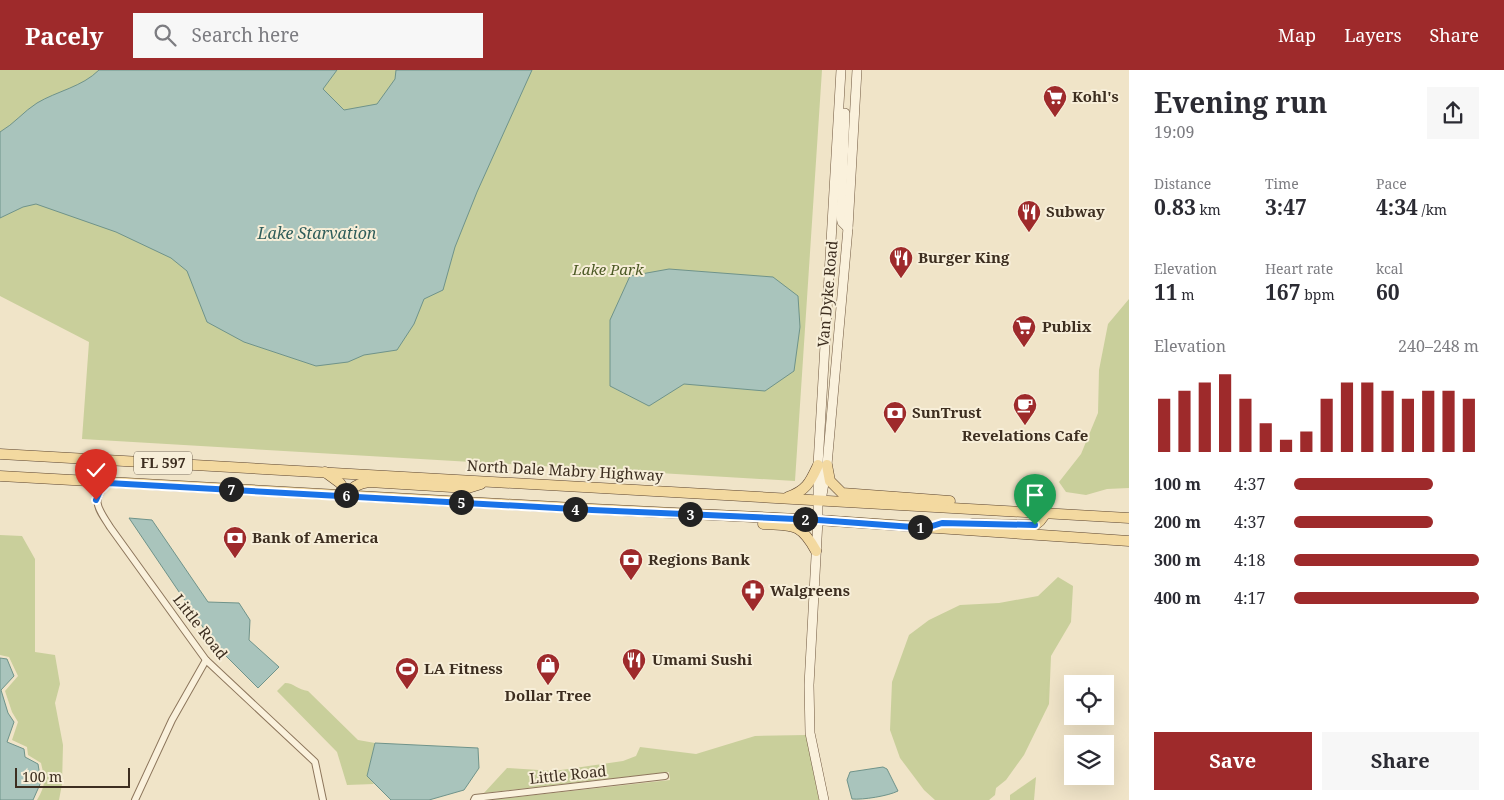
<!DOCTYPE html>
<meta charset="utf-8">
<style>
:root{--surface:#fff;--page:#f7f7f7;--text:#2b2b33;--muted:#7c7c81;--accent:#9e2a2b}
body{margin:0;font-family:"Noto Serif",serif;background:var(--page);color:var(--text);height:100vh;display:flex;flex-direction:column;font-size:19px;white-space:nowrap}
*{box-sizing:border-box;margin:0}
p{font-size:16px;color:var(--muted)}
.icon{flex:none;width:28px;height:28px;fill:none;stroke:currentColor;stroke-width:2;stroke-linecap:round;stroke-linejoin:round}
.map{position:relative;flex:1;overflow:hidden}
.drawer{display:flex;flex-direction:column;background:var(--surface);width:375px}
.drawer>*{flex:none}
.buttons{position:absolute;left:1064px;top:605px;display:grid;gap:10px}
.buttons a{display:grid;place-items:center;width:50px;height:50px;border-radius:0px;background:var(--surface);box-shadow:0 5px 20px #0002;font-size:25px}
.scale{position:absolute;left:15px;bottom:12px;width:115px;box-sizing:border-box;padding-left:5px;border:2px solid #3d2e20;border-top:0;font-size:14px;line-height:18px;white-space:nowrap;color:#3d2e20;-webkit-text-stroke:4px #f7eed8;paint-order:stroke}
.pin{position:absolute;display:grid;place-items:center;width:42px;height:42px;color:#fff;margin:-51px -21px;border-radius:50% 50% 50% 0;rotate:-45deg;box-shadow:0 0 5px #0007}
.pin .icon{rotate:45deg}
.km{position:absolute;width:25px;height:25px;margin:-12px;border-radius:50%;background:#222;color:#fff;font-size:14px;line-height:25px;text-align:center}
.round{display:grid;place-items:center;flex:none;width:52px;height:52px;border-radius:0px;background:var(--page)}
.summary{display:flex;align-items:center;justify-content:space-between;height:85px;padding:0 25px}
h1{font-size:28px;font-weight:700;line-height:38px}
.stats{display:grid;grid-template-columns:repeat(3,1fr);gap:8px;height:85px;padding:5px 25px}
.stats div{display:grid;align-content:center}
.stats b{font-size:21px;font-weight:700}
.stats small{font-size:14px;font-weight:400}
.stats p{font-size:14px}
.chart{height:140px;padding:10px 25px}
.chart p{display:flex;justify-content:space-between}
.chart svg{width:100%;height:90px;margin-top:5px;stroke:var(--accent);stroke-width:6}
.action{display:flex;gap:10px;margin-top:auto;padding:10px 25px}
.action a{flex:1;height:58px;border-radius:0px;background:var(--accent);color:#fff;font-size:20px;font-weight:700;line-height:58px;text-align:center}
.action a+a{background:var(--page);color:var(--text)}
ul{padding:0 25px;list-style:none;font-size:16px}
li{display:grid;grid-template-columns:80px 60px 1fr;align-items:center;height:38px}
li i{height:12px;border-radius:6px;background:var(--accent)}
header{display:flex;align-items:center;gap:30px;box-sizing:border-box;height:70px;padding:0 25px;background:var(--accent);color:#fff}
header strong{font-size:24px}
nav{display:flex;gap:28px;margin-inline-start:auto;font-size:18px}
.search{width:350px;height:45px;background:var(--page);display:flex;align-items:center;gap:12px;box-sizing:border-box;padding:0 18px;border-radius:0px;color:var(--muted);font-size:19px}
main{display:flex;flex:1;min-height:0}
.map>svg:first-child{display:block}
.green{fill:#c9cf9b}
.water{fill:#a9c4bc;stroke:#6f938a}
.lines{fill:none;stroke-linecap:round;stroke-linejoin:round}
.street-casing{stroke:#8d765c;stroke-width:8}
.secondary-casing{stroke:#6f573f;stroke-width:10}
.primary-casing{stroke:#5b4430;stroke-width:11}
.street{stroke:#faf1dc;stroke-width:6}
.secondary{stroke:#faf1dc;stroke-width:9}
.primary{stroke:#f3d9a0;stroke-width:10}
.route-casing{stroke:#fff;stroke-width:10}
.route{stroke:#1a73e8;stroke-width:6}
.labels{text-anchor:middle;stroke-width:4;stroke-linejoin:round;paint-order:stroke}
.shield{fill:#f7eed8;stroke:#756857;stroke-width:1}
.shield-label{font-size:14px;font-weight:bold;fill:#3d2e20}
.poi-label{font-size:15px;font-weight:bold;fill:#3d2e20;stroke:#f7eed8;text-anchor:start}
.park-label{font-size:15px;font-style:italic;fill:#4d5a26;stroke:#f7eed8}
.street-label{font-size:15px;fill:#3d2e20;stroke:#f7eed8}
.water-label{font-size:16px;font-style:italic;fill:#2f5d5a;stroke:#f7eed8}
</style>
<header>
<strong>Pacely</strong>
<div class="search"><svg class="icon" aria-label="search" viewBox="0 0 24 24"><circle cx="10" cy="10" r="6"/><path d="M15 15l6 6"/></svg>Search here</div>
<nav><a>Map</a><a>Layers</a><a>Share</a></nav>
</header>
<main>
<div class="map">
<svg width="1129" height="730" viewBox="0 0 1129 730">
<rect width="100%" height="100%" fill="#f0e4c8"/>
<g class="green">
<path d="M0,0H822L795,411L82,369L89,272L0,226Z"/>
<path d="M1129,229V418L1107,419L1086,425L1066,422L1059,412L1081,384L1098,343L1099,300L1108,254Z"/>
<path d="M0,465L22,466L35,489V582L55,585L60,614L55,633L63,675L62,714L59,730H37C46,715 45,710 41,693L28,685L27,677L12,670L18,652L12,642L5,621L18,606L9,587L0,585Z"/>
<path d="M1058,507L1073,516L1071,552L1051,586L1049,634L1024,685L1006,710L996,718L995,725L989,730H935L924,720L900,688L890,660L892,612L909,565L929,550L960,535L999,533L1038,526Z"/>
<path d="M285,613C294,613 298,620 308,621L358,670L375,673L367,706L374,714L347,715L337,682L277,621Z"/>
<path d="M806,665L819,730H489L670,710L669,702L484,723L507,698L554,701L623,691L636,686L640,677L696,684L755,666Z"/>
<path d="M1036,707L1034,730H1010V725Z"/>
</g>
<g class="water">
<path d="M99,0H337L323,19L344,40L377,34L395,9L396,0H532L477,122L455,177L443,220L424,229L414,254L397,280L364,285L348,292L316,296L244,272L207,252L187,201L171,188L116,162L36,134L23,137L0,148V62C14,54 24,41 37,33C57,21 82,17 99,0Z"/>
<path d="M669,199L773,207L798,226L800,257L794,301L765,321L684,314L649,336L610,316V250L630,206Z"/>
<path d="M129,448L152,450L208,532L239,533L250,550L249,570L279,597L258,618L215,575Z"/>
<path d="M0,588L7,589L14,606L1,620L8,643L14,652L7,672L24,679L25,687L38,694L41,712L33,730H0Z"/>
<path d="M375,673L478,678L479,698L464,720L429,730H391L367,706Z"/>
<path d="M883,697L887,699L898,721C888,726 863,730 852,729L847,710L850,702Z"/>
</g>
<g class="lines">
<g class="street-casing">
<g id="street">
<path d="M108,413C90,430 98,438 110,457L206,590L315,692L323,730"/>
<path d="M135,730L172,650L206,590"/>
<path d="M474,730L475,728L665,706"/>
</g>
</g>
<g class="secondary-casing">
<g id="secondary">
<path d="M845,43L841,147L842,152L848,158"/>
<path d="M822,425L827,395L848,158L857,0"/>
<path d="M824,730L810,663L809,615L818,450V395L841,0"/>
</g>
</g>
<g class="primary-casing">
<g id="primary">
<path d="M0,384L1129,448"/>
<path d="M827,395L830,411L842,423L950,431"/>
<path d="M325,402L340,413L348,425"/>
<path d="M0,406L592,439L818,450L1129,471"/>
<path d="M348,425C352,416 360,413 369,412L468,418L481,414"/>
<path d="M788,427C807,420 810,412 818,395"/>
<path d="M763,454C793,456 800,452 816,481"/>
<path d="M972,454L1035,455L1040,451L1046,443"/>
</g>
</g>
<use href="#street" class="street"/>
<use href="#secondary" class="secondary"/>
<use href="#primary" class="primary"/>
</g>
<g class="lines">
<g class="route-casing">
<path id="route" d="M96,430L100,421L108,413L592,440L818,450L926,458L942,453L1035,455"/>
</g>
<use href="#route" class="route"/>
</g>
<defs>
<g id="supermarket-pin" transform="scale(1.25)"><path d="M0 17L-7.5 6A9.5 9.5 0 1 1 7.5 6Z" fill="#9e2a2b" stroke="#f7eed8"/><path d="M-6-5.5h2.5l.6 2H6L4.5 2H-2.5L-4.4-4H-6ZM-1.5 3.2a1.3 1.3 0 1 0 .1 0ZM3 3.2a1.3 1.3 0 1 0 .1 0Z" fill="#fff"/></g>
<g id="restaurant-pin" transform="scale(1.25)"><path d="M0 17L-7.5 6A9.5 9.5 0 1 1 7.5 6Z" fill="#9e2a2b" stroke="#f7eed8"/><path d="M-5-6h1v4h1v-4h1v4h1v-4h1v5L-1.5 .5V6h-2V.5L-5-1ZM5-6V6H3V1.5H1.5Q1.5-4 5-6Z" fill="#fff"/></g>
<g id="cafe-pin" transform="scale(1.25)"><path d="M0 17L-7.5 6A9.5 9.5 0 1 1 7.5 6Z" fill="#9e2a2b" stroke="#f7eed8"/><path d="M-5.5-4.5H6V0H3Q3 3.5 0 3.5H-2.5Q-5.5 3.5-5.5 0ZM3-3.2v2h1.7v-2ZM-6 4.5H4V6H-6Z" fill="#fff"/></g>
<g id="bank-pin" transform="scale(1.25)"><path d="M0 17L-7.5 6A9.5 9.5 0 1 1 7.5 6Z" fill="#9e2a2b" stroke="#f7eed8"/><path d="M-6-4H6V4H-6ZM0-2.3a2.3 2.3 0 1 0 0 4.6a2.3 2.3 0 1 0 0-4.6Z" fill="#fff"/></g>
<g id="pharmacy-pin" transform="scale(1.25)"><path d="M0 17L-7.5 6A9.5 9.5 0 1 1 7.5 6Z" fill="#9e2a2b" stroke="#f7eed8"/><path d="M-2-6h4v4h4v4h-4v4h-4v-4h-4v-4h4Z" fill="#fff"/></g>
<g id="shop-pin" transform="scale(1.25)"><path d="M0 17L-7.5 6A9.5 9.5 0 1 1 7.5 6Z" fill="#9e2a2b" stroke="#f7eed8"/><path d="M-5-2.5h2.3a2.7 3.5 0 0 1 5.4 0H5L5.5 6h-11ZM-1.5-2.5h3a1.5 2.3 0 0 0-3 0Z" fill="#fff"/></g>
<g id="stadium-pin" transform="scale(1.25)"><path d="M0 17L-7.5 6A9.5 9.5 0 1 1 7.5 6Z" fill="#9e2a2b" stroke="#f7eed8"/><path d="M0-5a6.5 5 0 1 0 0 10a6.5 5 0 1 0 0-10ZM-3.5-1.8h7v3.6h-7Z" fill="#fff"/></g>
</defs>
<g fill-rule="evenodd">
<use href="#supermarket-pin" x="1055" y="27"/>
<use href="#restaurant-pin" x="1029" y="142"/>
<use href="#restaurant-pin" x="901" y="188"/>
<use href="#supermarket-pin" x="1024" y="257"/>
<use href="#cafe-pin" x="1025" y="335"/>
<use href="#bank-pin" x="895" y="343"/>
<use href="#bank-pin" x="235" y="468"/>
<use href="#bank-pin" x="631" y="490"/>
<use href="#pharmacy-pin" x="753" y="521"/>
<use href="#restaurant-pin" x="634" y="590"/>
<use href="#shop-pin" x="548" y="595"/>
<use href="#stadium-pin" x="407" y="599"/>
</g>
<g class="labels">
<rect class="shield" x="134" y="381.5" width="58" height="23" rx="4"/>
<g class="shield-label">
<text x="163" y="398">FL 597</text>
</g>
<g class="poi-label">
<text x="1072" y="32">Kohl's</text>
<text x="1046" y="147">Subway</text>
<text x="918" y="193">Burger King</text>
<text x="1042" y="262">Publix</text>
<text x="912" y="348">SunTrust</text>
<text x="1025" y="371" text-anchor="middle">Revelations Cafe</text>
<text x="252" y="473">Bank of America</text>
<text x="648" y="495">Regions Bank</text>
<text x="770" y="526">Walgreens</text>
<text x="652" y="595">Umami Sushi</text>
<text x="424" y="604">LA Fitness</text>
<text x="548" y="631" text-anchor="middle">Dollar Tree</text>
</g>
<g class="park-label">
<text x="608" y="205">Lake Park</text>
</g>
<g class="street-label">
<text transform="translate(828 224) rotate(-85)" y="5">Van Dyke Road</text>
<text transform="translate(565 401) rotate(3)" y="5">North Dale Mabry Highway</text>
<text transform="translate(200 557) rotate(52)" y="5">Little Road</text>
<text transform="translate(568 705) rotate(-6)" y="5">Little Road</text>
</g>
<g class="water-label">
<text x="317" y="169">Lake Starvation</text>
</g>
</g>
</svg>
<div class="buttons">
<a><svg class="icon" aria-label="locate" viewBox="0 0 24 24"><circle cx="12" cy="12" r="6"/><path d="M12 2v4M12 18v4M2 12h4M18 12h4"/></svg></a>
<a><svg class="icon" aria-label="layers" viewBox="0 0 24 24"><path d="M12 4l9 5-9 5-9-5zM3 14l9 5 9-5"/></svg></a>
</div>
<div class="scale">100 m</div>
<div class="pin" style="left:1035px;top:455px;background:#1e9e55"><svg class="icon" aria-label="arrive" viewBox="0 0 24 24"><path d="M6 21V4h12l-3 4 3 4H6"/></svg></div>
<div class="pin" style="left:96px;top:430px;background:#d93025"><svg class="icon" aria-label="check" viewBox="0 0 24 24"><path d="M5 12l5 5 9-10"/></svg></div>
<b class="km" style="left:920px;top:457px">1</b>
<b class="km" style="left:805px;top:449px">2</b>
<b class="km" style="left:690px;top:444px">3</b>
<b class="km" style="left:575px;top:439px">4</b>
<b class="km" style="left:461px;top:432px">5</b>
<b class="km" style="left:346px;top:425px">6</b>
<b class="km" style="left:231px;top:419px">7</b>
</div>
<section class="drawer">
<div class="summary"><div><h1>Evening run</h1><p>19:09</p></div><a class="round"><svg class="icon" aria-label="share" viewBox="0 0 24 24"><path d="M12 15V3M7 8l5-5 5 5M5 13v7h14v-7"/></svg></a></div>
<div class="stats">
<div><p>Distance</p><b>0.83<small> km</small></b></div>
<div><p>Time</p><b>3:47</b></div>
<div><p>Pace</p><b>4:34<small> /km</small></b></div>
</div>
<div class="stats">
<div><p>Elevation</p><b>11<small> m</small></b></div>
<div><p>Heart rate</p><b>167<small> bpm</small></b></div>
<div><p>kcal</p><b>60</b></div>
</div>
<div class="chart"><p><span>Elevation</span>240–248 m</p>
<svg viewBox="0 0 160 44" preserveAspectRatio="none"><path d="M5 44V18M15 44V14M25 44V10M35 44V6M45 44V18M55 44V30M65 44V38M75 44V34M85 44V18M95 44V10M105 44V10M115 44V14M125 44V18M135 44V14M145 44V14M155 44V18"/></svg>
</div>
<ul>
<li><b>100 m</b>4:37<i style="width:75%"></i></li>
<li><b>200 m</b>4:37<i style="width:75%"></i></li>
<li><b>300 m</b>4:18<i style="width:100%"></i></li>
<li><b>400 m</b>4:17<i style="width:100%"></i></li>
</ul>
<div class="action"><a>Save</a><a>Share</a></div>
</section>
</main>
